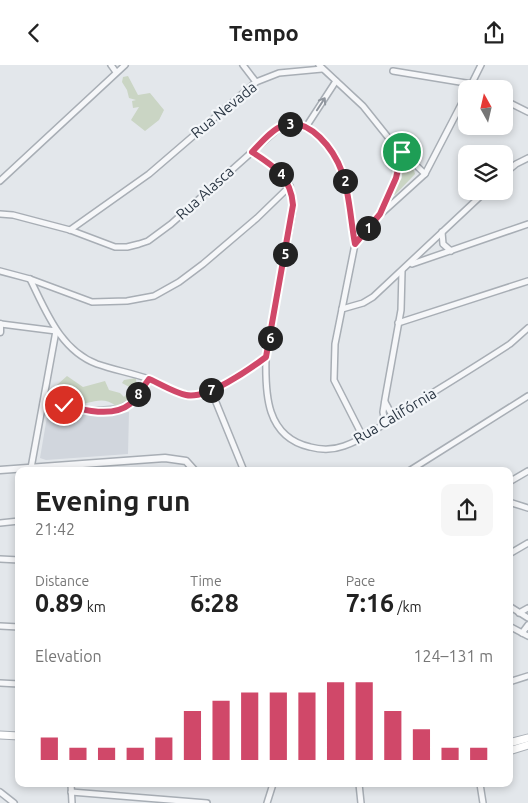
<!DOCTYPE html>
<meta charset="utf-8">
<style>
:root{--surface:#fff;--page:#f6f6f6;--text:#222;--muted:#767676;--accent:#d04869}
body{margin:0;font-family:Ubuntu,sans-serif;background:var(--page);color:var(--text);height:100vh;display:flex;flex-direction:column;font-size:19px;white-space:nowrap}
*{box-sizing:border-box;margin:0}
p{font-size:16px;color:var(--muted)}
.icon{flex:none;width:28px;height:28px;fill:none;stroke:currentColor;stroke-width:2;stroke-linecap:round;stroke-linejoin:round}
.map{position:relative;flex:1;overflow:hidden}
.drawer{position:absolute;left:15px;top:402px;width:498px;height:320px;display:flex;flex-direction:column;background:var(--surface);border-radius:10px;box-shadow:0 2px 8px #0003}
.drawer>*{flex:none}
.needle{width:32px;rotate:352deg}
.fabs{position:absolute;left:458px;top:15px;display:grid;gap:10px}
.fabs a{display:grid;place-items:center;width:55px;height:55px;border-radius:10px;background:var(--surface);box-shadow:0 2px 8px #0003;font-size:25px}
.pin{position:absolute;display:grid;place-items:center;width:42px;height:42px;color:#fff;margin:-21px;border:2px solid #fff;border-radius:50%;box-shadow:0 1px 5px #0007}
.km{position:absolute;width:25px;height:25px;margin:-12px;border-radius:50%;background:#222;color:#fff;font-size:14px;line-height:25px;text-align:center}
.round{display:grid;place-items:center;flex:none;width:52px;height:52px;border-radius:10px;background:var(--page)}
.summary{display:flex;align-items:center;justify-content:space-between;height:85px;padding:0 20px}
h1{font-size:28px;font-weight:600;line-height:38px}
.metrics{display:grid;grid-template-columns:repeat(3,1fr);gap:8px;height:85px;padding:5px 20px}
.metrics div{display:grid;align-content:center}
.metrics b{font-size:25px;font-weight:600}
.metrics small{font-size:14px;font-weight:400}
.metrics p{font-size:14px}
.chart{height:140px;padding:10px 20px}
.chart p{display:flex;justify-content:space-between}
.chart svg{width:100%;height:90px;margin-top:5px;stroke:var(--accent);stroke-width:6}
header{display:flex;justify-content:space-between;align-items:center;height:65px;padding:0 20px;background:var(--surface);font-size:22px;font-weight:600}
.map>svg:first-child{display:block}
.built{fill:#d1d6dd}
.green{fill:#cad5c4}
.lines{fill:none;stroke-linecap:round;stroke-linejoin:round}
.minor-casing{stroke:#a8aeb5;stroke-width:8}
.tertiary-casing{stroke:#a8aeb5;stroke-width:9}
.secondary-casing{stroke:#a8aeb5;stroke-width:9}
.minor{stroke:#f6f7f9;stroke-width:5}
.tertiary{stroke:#f6f7f9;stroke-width:6}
.secondary{stroke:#fff;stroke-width:7}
.oneway{stroke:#90969e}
.route-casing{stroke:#fff;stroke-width:10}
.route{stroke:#d04869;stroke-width:6}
.labels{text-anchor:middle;stroke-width:4.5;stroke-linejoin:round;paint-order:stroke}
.street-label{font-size:15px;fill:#2a3643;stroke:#f2f5f8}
</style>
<header><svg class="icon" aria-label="back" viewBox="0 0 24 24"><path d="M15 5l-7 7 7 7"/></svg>Tempo<svg class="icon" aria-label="share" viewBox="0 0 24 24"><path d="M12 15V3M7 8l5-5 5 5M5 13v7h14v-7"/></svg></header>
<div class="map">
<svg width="528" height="738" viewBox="0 0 528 738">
<rect width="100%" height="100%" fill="#e3e7eb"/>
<path class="built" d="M60,341L75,345L77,349L129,347L128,389L46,395L40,393L48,346L52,343Z"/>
<g class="green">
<path d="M128,11L138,30L150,28L164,45L159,55L145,66L131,55L139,42L133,43L132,36L136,35L129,33L127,25L122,17L123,12Z"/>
<path d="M402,95L414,105L415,109L395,130L391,127L402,113Z"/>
<path d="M67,311L83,322L105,316L109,325L120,328L124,332L131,323L122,318L124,315L136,313L137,327L128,335L116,341C102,329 89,340 73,340C64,340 58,335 49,336L48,328Z"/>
</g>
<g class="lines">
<g class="minor-casing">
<g id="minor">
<path d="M111,0L116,7"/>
<path d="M243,0L256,17"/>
<path d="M319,0L363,41L391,76L425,109"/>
<path d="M393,6L472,19L480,24"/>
<path d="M469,24L481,0"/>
<path d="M504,35L528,47"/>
<path d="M306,62L336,16"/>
<path d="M252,87C275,102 294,114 293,145L266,292C265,329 266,372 310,382C321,385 333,385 344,381C369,372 390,354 413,340C445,320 478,300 510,279L528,263"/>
<path d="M504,109L516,99L528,93"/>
<path d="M0,116L125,0"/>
<path d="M382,148L425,109L466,30"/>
<path d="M0,149L13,150L70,165L115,182H127L139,179L148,176L171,159L280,62C308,50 333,83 342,106C349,125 351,158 355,179"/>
<path d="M70,165L149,109L256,17L279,8L322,4"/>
<path d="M442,167L443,179L451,186"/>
<path d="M412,199L528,159"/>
<path d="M0,206L30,214L92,237L127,236L154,231L179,217L203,199L257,153L290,121"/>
<path d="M30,214C46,246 60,285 97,299C114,305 132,308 149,314C164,319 179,332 196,330C214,328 251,304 266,292"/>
<path d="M342,244L363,238L373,232L486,126"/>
<path d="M398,258L528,216"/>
<path d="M1,259L56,266L31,403"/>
<path d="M211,325L244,406"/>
<path d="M385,337L393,352"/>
<path d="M43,339L60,338L89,346L119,344L132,337L149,314"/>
<path d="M385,357L383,347L385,334L401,245L402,206"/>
<path d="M363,372L334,315L335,279L355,179L380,149L396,113L402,87"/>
<path d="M409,406L528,331"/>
<path d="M509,417L528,406"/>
<path d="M509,437L528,443"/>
<path d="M0,458L19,456"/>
<path d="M509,489L528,478"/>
<path d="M0,494L19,495"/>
<path d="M509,541L528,553"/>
<path d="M519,548L528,543"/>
<path d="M0,561L19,562"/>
<path d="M509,561L528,571"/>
<path d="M522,568L528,560"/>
<path d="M509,617L528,611"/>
<path d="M0,618L19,619"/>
<path d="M71,719L72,738"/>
<path d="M359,719L361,738"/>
<path d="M480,719L483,738"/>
<path d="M0,727L14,738"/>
<path d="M71,727L207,738"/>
<path d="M267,738L273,719"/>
</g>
</g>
<g class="tertiary-casing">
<g id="tertiary">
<path d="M0,259V267"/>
<path d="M0,405L165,393L186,396L195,406"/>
</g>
</g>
<g class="secondary-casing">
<g id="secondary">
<path d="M0,670L19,671"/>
<path d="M509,678L528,673"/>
<path d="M509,686L528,680"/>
</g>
</g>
<use href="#minor" class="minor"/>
<use href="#tertiary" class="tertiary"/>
<use href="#secondary" class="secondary"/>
</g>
<defs><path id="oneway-shaft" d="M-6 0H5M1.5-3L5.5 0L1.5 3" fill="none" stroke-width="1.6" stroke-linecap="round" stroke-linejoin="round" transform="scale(1.25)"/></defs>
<use class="oneway" href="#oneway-shaft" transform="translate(321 39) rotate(-57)"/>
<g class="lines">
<g class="route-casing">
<path id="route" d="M64,340C83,345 113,353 130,339C137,332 143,322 149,314C161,319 173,327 186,330C206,335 250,304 266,292L293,140C291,112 274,101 252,87C260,79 272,64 284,60C310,52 334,85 342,107C349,125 351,158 355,179L380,149L396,113L402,87"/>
</g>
<use href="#route" class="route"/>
</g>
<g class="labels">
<g class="street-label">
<text transform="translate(224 45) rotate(-39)" y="5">Rua Nevada</text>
<text transform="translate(205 128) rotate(-42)" y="5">Rua Alasca</text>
<text transform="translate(395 351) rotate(-31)" y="5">Rua Califórnia</text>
</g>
</g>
</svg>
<div class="fabs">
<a><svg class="needle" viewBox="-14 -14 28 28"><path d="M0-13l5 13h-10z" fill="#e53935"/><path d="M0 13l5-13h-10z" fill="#767676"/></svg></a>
<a><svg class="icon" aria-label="layers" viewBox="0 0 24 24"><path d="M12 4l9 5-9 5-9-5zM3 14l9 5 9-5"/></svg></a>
</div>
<div class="pin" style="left:402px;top:87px;background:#1e9e55"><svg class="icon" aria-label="arrive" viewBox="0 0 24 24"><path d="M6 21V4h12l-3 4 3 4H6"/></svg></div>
<div class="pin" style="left:64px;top:340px;background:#d93025"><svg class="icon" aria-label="check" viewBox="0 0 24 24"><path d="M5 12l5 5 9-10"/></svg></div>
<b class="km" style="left:368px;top:163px">1</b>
<b class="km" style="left:345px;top:116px">2</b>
<b class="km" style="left:290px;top:59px">3</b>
<b class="km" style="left:281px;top:109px">4</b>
<b class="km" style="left:285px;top:189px">5</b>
<b class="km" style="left:270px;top:273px">6</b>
<b class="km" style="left:211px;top:325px">7</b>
<b class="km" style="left:138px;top:329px">8</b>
<section class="drawer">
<div class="summary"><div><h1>Evening run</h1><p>21:42</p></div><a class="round"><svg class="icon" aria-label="share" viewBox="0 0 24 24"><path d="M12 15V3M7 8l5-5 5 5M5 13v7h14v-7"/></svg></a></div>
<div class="metrics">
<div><p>Distance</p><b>0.89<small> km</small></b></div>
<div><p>Time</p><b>6:28</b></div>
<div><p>Pace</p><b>7:16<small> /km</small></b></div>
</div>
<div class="chart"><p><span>Elevation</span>124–131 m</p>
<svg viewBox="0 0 160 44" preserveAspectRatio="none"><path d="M5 44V33M15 44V38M25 44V38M35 44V38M45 44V33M55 44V20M65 44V15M75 44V11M85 44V11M95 44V11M105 44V6M115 44V6M125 44V20M135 44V29M145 44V38M155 44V38"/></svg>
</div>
</section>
</div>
